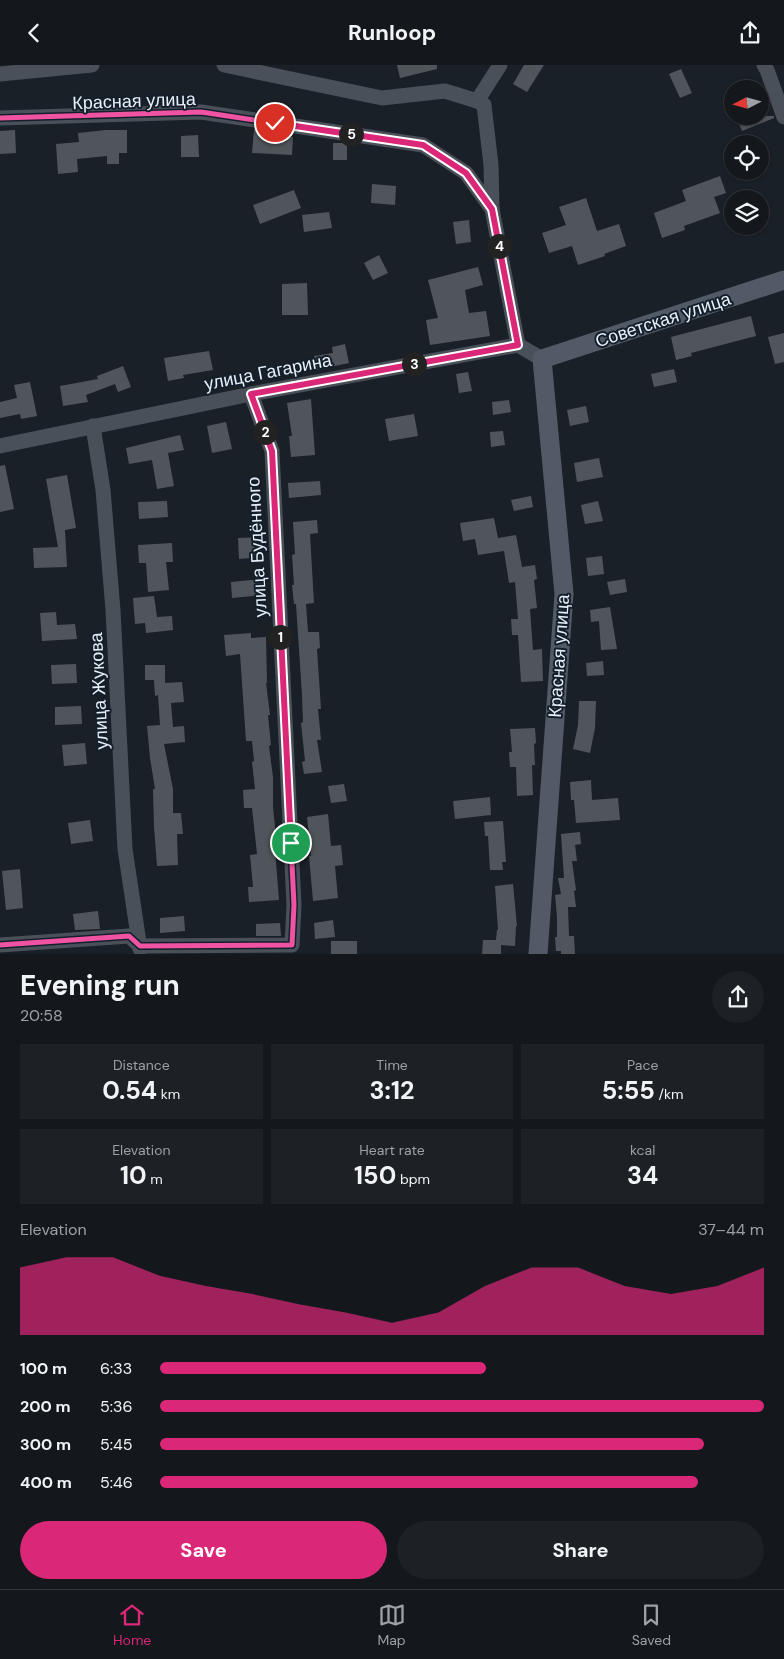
<!DOCTYPE html>
<meta charset="utf-8">
<style>
:root{--surface:#14181d;--page:#1d2126;--text:#f1f3f6;--muted:#9da0a4;--line:#33373b;--accent:#db2777}
body{margin:0;font-family:"DM Sans",sans-serif;background:var(--page);color:var(--text);height:100vh;display:flex;flex-direction:column;font-size:19px;white-space:nowrap}
*{box-sizing:border-box;margin:0}
p{font-size:16px;color:var(--muted)}
.icon{flex:none;width:28px;height:28px;fill:none;stroke:currentColor;stroke-width:2;stroke-linecap:round;stroke-linejoin:round}
.map{position:relative;height:889px;overflow:hidden}
.panel{display:flex;flex-direction:column;background:var(--surface);flex:1}
.panel>*{flex:none}
.needle{width:32px;rotate:264deg}
.tools{position:absolute;left:724px;top:15px;display:grid;gap:10px}
.tools a{display:grid;place-items:center;width:45px;height:45px;border-radius:50%;background:var(--surface);box-shadow:0 1px 4px #0004,0 0 0 1px var(--line);font-size:25px}
.pin{position:absolute;display:grid;place-items:center;width:42px;height:42px;color:#fff;margin:-21px;border:2px solid #fff;border-radius:50%;box-shadow:0 1px 5px #0007}
.km{position:absolute;width:25px;height:25px;margin:-12px;border-radius:50%;background:#222;color:#fff;font-size:14px;line-height:25px;text-align:center}
.round{display:grid;place-items:center;flex:none;width:52px;height:52px;border-radius:26px;background:var(--page)}
.summary{display:flex;align-items:center;justify-content:space-between;height:85px;padding:0 20px}
h1{font-size:28px;font-weight:700;line-height:38px}
.stats{display:grid;grid-template-columns:repeat(3,1fr);gap:8px;height:85px;padding:5px 20px}
.stats div{display:grid;align-content:center;border-radius:0px;background:var(--page);text-align:center}
.stats b{font-size:25px;font-weight:700}
.stats small{font-size:14px;font-weight:400}
.stats p{font-size:14px}
.chart{height:140px;padding:10px 20px}
.chart p{display:flex;justify-content:space-between}
.chart svg{width:100%;height:90px;margin-top:5px;fill:var(--accent);opacity:.7}
.primary-button{display:flex;gap:10px;margin-top:auto;padding:10px 20px}
.primary-button a{flex:1;height:58px;border-radius:30px;background:var(--accent);color:#fff;font-size:20px;font-weight:700;line-height:58px;text-align:center}
.primary-button a+a{background:var(--page);color:var(--text)}
ul{padding:0 20px;list-style:none;font-size:16px}
li{display:grid;grid-template-columns:80px 60px 1fr;align-items:center;height:38px}
li i{height:12px;border-radius:6px;background:var(--accent)}
header{display:flex;justify-content:space-between;align-items:center;height:65px;padding:0 20px;background:var(--surface);font-size:22px;font-weight:700}
.menu{display:flex;justify-content:space-around;align-items:center;height:70px;border-top:1px solid var(--line);background:var(--surface);font-size:14px;color:var(--muted)}
.menu a{display:grid;justify-items:center;gap:2px}
.menu .current{color:var(--accent)}
.map>svg:first-child{display:block}
.building{fill:#50555b}
.lines{fill:none;stroke-linecap:round;stroke-linejoin:round}
.minor{stroke:#4a505a;stroke-width:15}
.major{stroke:#515a66;stroke-width:19}
.cycleway-casing{stroke:#151f2c;stroke-width:8}
.cycleway{stroke:#f153a3;stroke-width:5}
.route-casing{stroke:#fff;stroke-width:10}
.route{stroke:#db2777;stroke-width:6}
.labels{text-anchor:middle;stroke-width:4;stroke-linejoin:round;paint-order:stroke}
.street-label{font-size:18px;fill:#e8eff8;stroke:#151f2c}
</style>
<header><svg class="icon" aria-label="back" viewBox="0 0 24 24"><path d="M15 5l-7 7 7 7"/></svg>Runloop<svg class="icon" aria-label="share" viewBox="0 0 24 24"><path d="M12 15V3M7 8l5-5 5 5M5 13v7h14v-7"/></svg></header>
<div class="map">
<svg width="784" height="889" viewBox="0 0 784 889">
<rect width="100%" height="100%" fill="#1a2027"/>
<g class="building">
<path d="M397,0H437V4L400,13Z"/>
<path d="M524,0H544L527,27L513,19Z"/>
<path d="M681,4L692,28L680,33L669,9Z"/>
<path d="M736,51H774V53L742,66Z"/>
<path d="M254,64L270,67V71L293,72L292,90L252,88Z"/>
<path d="M15,65L16,88L0,89V66Z"/>
<path d="M106,65H127V88H119V99H107V91L77,94L78,107L58,109L56,79L79,77L78,68Z"/>
<path d="M198,70L199,92H181V71Z"/>
<rect x="333" y="78" width="14" height="17"/>
<path d="M720,111L726,128L714,132L720,148L684,161L685,165L662,173L654,148L686,136L682,125Z"/>
<path d="M372,119L396,121L395,140L371,138Z"/>
<path d="M294,125L301,143L260,159L253,140Z"/>
<path d="M586,133L597,166L619,159L626,181L604,189L605,191L578,200L572,181L549,188L542,168L566,160L559,142Z"/>
<path d="M329,147L332,163L304,167L302,150Z"/>
<path d="M469,155L471,177L456,179L453,157Z"/>
<path d="M379,190L388,208L373,215L364,198Z"/>
<path d="M478,202L483,220L465,225L469,248L486,246L490,271L430,280L426,255L438,253L428,215Z"/>
<path d="M307,218L308,250H282V219Z"/>
<path d="M751,251L756,271L691,288L692,291L676,295L671,272Z"/>
<path d="M784,268V297L775,299L768,272Z"/>
<path d="M345,279L349,298L316,305L314,291L333,288L332,282Z"/>
<path d="M209,286L213,305L183,310L184,313L168,316L164,293Z"/>
<path d="M123,301L131,322L118,327L115,319L86,330L88,337L63,341L60,321L98,314L97,311Z"/>
<path d="M674,304L677,317L654,322L651,309Z"/>
<path d="M468,307L472,326L459,328L456,309Z"/>
<path d="M30,317L37,351L21,354L20,349L0,353V337L17,333L14,320Z"/>
<path d="M311,334L315,390L291,392L289,371H292L287,338Z"/>
<path d="M509,335L511,347L493,350L492,337Z"/>
<path d="M586,341L589,357L570,361L567,345Z"/>
<path d="M414,349L418,371L389,376L385,354Z"/>
<path d="M226,357L232,384L212,388L207,361Z"/>
<path d="M503,366L505,380L491,382L490,367Z"/>
<path d="M180,370L184,385L168,388L174,421L157,424L152,395L129,399L126,383Z"/>
<path d="M599,393L603,412L577,417L574,398Z"/>
<path d="M5,400L14,444L0,447V401Z"/>
<path d="M67,410L76,463L65,465L67,502L34,503L33,483L58,482L46,414Z"/>
<path d="M320,416L321,430L289,433L288,418Z"/>
<path d="M531,431L533,442L514,446L511,435Z"/>
<path d="M167,436L168,452L139,454L138,437Z"/>
<path d="M598,436L603,456L585,459L581,440Z"/>
<path d="M494,453L498,473L516,470L522,502L535,500L537,514L534,515L537,543L530,544L533,585L542,584L543,616L521,617L518,570H512L511,554H518L515,517L509,518L504,486L478,490L475,474L463,476L460,458Z"/>
<path d="M317,455L318,468L310,469L314,538L306,539L308,567H319L320,583L317,584L321,644H318L321,675H317L322,707L304,709L302,697L305,696L301,658L303,657L302,630L296,539H294L292,520H294L292,490L295,489L293,457Z"/>
<path d="M260,472L262,492L239,494L238,473Z"/>
<path d="M172,478L173,497H166L169,525L148,527L146,498H139L138,480Z"/>
<path d="M602,491L604,509L588,511L586,493Z"/>
<path d="M262,514L263,530L232,533L231,517Z"/>
<path d="M625,514L627,527L610,530L607,517Z"/>
<path d="M154,531L157,552L172,551L173,565L146,568L145,558L135,559L133,533Z"/>
<path d="M610,542L617,584L601,585L599,556L591,557L590,545Z"/>
<path d="M56,547L57,560L75,559L77,574L42,576L40,548Z"/>
<path d="M251,568V573L266,572L267,618H266L270,650H268L271,680L269,681L273,712V742L276,772H274L279,835L249,837L248,822H253L250,790L257,789L252,743H244L243,725L255,724L252,697L254,696L252,676H246L240,589L226,591L224,570Z"/>
<path d="M603,596L604,610L587,611L586,598Z"/>
<path d="M76,599L77,618L52,619L51,600Z"/>
<path d="M145,600H165V618L182,617L184,637L171,638L173,662L184,661L185,677L164,679L173,724V748H181L183,769H177L178,800L157,801L154,762L153,724H155L150,693L147,661L160,660L158,630L155,631L154,615H145Z"/>
<path d="M579,636H596L595,663L590,688L573,684L578,660Z"/>
<path d="M81,641L82,659L55,660V642Z"/>
<path d="M535,663L536,678L534,679L535,700H532L533,730L517,731L516,702H510L509,687H512L510,664Z"/>
<path d="M85,678L87,699L64,701L62,680Z"/>
<path d="M591,715L592,735L618,733L620,755L576,758L574,735H571L570,717Z"/>
<path d="M344,719L347,736L331,738L328,721Z"/>
<path d="M490,732L491,750L455,754L453,736Z"/>
<path d="M328,749L331,781L341,780L343,800L335,801L338,833L313,836L309,791H311L307,752Z"/>
<path d="M90,755L93,776L71,779L68,758Z"/>
<path d="M503,756L506,797H502L503,805H490L488,771H485L484,757Z"/>
<path d="M580,767L581,779L575,780L577,796H572L576,825L574,826L576,842H568L569,871H574L575,889H561V886H556L555,872H557V852L555,830L561,829L558,813H564L561,769Z"/>
<path d="M20,804L23,843L6,845L2,806Z"/>
<path d="M513,819L517,861H516L515,881L501,880V889H482L483,875H496L497,865H498L495,821Z"/>
<path d="M98,846L100,864L75,865L73,849Z"/>
<path d="M184,851L185,866L160,868V853Z"/>
<path d="M333,855L335,872L315,874L314,858Z"/>
<path d="M280,858L281,871H256V859Z"/>
<rect x="331" y="876" width="26" height="13"/>
</g>
<g class="lines">
<g class="minor">
<path d="M224,0L382,33L445,26L477,36L500,0"/>
<path d="M764,0L767,5L784,52"/>
<path d="M0,9L92,0"/>
<path d="M477,36L484,40L491,100L492,144"/>
<path d="M0,53L201,47L423,80L466,108L492,144L518,280"/>
<path d="M93,361L103,425L113,545L125,784L140,884"/>
<path d="M0,381L251,329L518,280L542,294"/>
<path d="M0,880L129,871L140,881L292,880L294,840L272,386L251,329"/>
</g>
<path class="major" d="M538,889L564,529L542,294L784,215"/>
<g class="cycleway-casing">
<g id="cycleway">
<path d="M0,53L201,47L423,80L466,108L492,144L518,280"/>
<path d="M0,880L129,871L140,881L292,880L294,840L272,386L251,329"/>
</g>
</g>
<use href="#cycleway" class="cycleway"/>
</g>
<g class="lines">
<g class="route-casing">
<path id="route" d="M275,58L423,80L466,108L492,144L518,280L251,329L272,386L291,778"/>
</g>
<use href="#route" class="route"/>
</g>
<g class="labels">
<g class="street-label">
<text transform="translate(134 36) rotate(-2)" y="6">Красная улица</text>
<text transform="translate(663 255) rotate(-18)" y="6">Советская улица</text>
<text transform="translate(268 307) rotate(-11)" y="6">улица Гагарина</text>
<text transform="translate(257 482) rotate(-93)" y="6">улица Будённого</text>
<text transform="translate(559 591) rotate(-86)" y="6">Красная улица</text>
<text transform="translate(99 626) rotate(-93)" y="6">улица Жукова</text>
</g>
</g>
</svg>
<div class="tools">
<a><svg class="needle" viewBox="-14 -14 28 28"><path d="M0-13l5 13h-10z" fill="#e53935"/><path d="M0 13l5-13h-10z" fill="#9da0a4"/></svg></a>
<a><svg class="icon" aria-label="locate" viewBox="0 0 24 24"><circle cx="12" cy="12" r="6"/><path d="M12 2v4M12 18v4M2 12h4M18 12h4"/></svg></a>
<a><svg class="icon" aria-label="layers" viewBox="0 0 24 24"><path d="M12 4l9 5-9 5-9-5zM3 14l9 5 9-5"/></svg></a>
</div>
<div class="pin" style="left:291px;top:778px;background:#1e9e55"><svg class="icon" aria-label="arrive" viewBox="0 0 24 24"><path d="M6 21V4h12l-3 4 3 4H6"/></svg></div>
<div class="pin" style="left:275px;top:58px;background:#d93025"><svg class="icon" aria-label="check" viewBox="0 0 24 24"><path d="M5 12l5 5 9-10"/></svg></div>
<b class="km" style="left:280px;top:572px">1</b>
<b class="km" style="left:265px;top:367px">2</b>
<b class="km" style="left:414px;top:299px">3</b>
<b class="km" style="left:499px;top:181px">4</b>
<b class="km" style="left:351px;top:69px">5</b>
</div>
<section class="panel">
<div class="summary"><div><h1>Evening run</h1><p>20:58</p></div><a class="round"><svg class="icon" aria-label="share" viewBox="0 0 24 24"><path d="M12 15V3M7 8l5-5 5 5M5 13v7h14v-7"/></svg></a></div>
<div class="stats">
<div><p>Distance</p><b>0.54<small> km</small></b></div>
<div><p>Time</p><b>3:12</b></div>
<div><p>Pace</p><b>5:55<small> /km</small></b></div>
</div>
<div class="stats">
<div><p>Elevation</p><b>10<small> m</small></b></div>
<div><p>Heart rate</p><b>150<small> bpm</small></b></div>
<div><p>kcal</p><b>34</b></div>
</div>
<div class="chart"><p><span>Elevation</span>37–44 m</p>
<svg viewBox="0 0 160 44" preserveAspectRatio="none"><path d="M0 44V11L10 6L20 6L30 15L40 20L50 24L60 29L70 33L80 38L90 33L100 20L110 11L120 11L130 20L140 24L150 20L160 11V44z"/></svg>
</div>
<ul>
<li><b>100 m</b>6:33<i style="width:54%"></i></li>
<li><b>200 m</b>5:36<i style="width:100%"></i></li>
<li><b>300 m</b>5:45<i style="width:90%"></i></li>
<li><b>400 m</b>5:46<i style="width:89%"></i></li>
</ul>
<div class="primary-button"><a>Save</a><a>Share</a></div>
</section>
<nav class="menu">
<a class="current"><svg class="icon" aria-label="home" viewBox="0 0 24 24"><path d="M3 11l9-7 9 7M6 9v11h12V9"/></svg>Home</a>
<a><svg class="icon" aria-label="map" viewBox="0 0 24 24"><path d="M3 6l6-2 6 2 6-2v14l-6 2-6-2-6 2zM9 4v14M15 6v14"/></svg>Map</a>
<a><svg class="icon" aria-label="saved" viewBox="0 0 24 24"><path d="M7 4h10v16l-5-4-5 4z"/></svg>Saved</a>
</nav>
